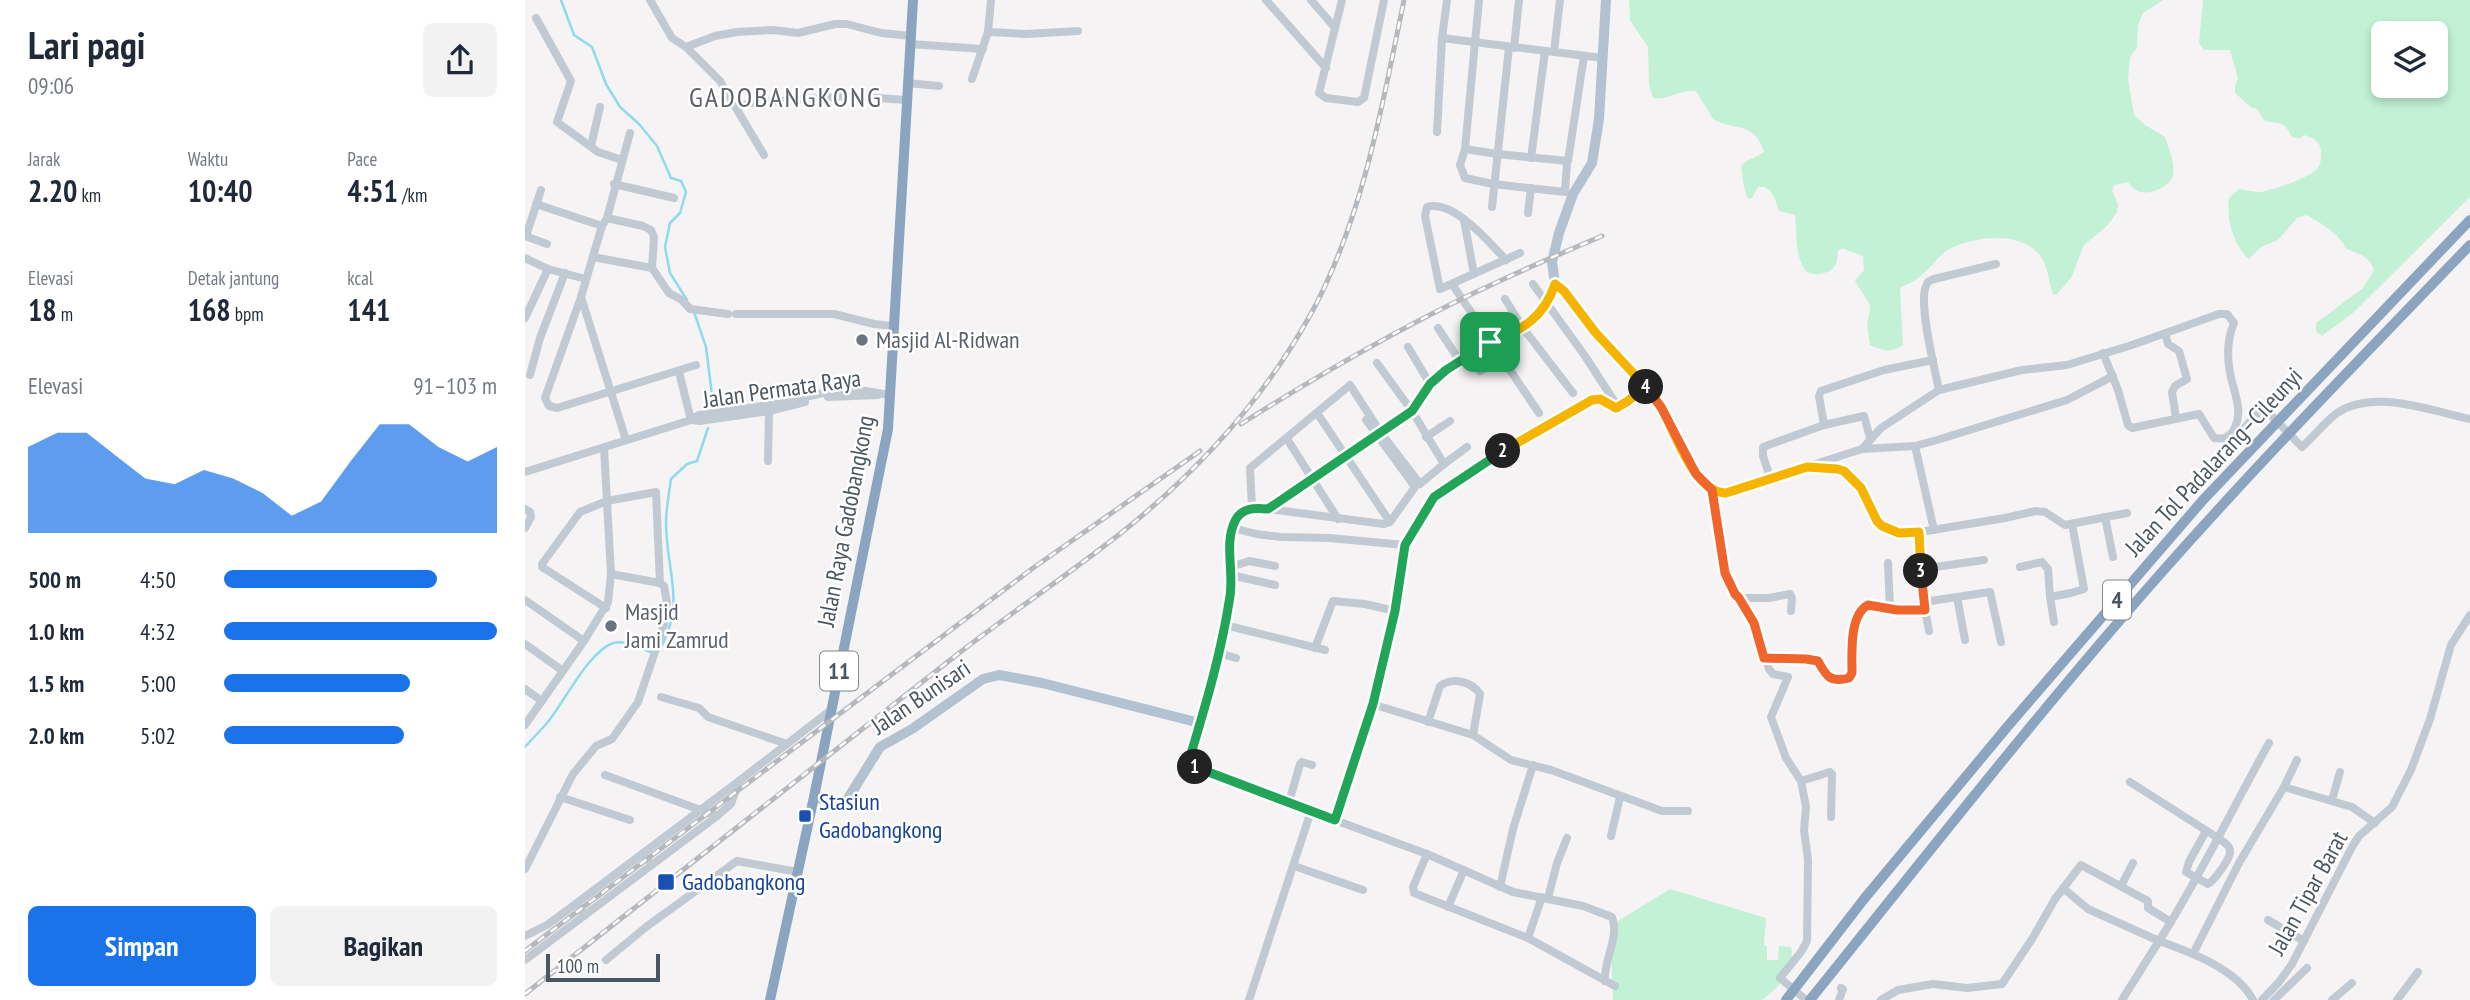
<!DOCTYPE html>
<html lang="id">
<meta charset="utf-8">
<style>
:root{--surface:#fff;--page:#f2f2f3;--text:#1f2937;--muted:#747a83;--accent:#1a73e8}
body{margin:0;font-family:"PT Sans Narrow",sans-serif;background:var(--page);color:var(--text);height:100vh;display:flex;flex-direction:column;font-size:26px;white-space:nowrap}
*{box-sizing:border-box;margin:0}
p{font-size:23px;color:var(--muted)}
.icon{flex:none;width:38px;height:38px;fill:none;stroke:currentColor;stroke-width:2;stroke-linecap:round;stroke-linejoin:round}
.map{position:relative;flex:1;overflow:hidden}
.details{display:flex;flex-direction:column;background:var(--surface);width:525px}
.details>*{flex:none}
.tools{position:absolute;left:1846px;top:21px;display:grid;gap:14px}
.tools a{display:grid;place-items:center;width:77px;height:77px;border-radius:10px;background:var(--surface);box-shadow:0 4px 10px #0003;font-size:35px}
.scale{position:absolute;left:21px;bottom:18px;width:114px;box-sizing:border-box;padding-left:7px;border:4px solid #4a5661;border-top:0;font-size:19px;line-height:24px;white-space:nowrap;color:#4a5661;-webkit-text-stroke:5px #fff;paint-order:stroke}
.pin{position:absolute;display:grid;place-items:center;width:60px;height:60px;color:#fff;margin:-30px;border-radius:14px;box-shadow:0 4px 10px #0006}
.km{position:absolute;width:35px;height:35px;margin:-18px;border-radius:50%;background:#222;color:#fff;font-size:19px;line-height:35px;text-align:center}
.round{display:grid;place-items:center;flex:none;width:74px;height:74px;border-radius:10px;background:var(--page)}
.head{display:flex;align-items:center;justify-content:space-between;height:119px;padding:0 28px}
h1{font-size:38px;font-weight:700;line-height:52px}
.metrics{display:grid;grid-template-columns:repeat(3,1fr);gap:10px;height:119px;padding:7px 28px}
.metrics div{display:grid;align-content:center}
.metrics b{font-size:30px;font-weight:700}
.metrics small{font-size:19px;font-weight:400}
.metrics p{font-size:19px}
.chart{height:196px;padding:14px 28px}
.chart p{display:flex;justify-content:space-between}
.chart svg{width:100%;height:126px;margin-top:7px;fill:var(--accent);opacity:.7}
.button{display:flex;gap:14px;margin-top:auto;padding:14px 28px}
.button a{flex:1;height:80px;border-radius:10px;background:var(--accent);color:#fff;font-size:28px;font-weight:700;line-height:80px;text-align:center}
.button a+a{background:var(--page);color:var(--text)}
ul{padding:0 28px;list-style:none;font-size:23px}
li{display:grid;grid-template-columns:112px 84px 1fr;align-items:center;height:52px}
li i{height:18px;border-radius:9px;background:var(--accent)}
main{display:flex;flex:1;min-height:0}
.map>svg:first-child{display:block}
.green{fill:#c3f1d5;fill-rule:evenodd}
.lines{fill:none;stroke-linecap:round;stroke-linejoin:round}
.stream{stroke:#90daee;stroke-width:2.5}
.minor{stroke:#c1cad2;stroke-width:8}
.major{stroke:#b3c2d1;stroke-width:10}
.highway{stroke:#8ba5c1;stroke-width:10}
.rail-casing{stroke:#b5b8bd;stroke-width:5}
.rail{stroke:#fff;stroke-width:2.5;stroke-dasharray:8;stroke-linecap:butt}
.split-1-casing{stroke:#fff;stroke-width:14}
.split-2-casing{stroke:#fff;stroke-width:14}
.split-3-casing{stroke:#fff;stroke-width:14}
.split-4-casing{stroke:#fff;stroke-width:14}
.split-5-casing{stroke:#fff;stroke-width:14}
.split-1{stroke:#22a559;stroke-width:9}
.split-2{stroke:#22a559;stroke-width:9}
.split-3{stroke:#f5b400;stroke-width:9}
.split-4{stroke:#f0652b;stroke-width:9}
.split-5{stroke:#f5b400;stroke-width:9}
.worship-dot{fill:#6b7280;stroke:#fff;stroke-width:2.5}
.transit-dot{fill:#1a4fb4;stroke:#fff;stroke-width:2.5}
.labels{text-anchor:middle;stroke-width:5;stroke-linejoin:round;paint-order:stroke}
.shield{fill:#fff;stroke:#808990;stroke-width:2}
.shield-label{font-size:23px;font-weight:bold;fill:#4a5661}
.worship-label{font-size:24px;fill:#5b616d;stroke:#fff;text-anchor:start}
.street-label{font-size:24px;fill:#4a5661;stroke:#fff}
.transit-label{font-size:24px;fill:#164399;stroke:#fff;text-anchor:start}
.quarter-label{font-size:28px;letter-spacing:2px;fill:#5f6368;stroke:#fff}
</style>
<main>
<section class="details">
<div class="head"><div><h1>Lari pagi</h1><p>09:06</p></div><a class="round"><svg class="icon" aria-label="share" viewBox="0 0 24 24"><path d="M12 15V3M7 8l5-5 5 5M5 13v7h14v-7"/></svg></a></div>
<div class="metrics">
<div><p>Jarak</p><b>2.20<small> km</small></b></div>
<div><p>Waktu</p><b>10:40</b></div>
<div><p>Pace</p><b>4:51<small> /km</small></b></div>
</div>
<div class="metrics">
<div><p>Elevasi</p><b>18<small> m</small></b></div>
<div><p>Detak jantung</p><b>168<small> bpm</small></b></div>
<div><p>kcal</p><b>141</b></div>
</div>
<div class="chart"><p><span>Elevasi</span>91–103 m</p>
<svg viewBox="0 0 160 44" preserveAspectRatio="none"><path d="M0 44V14L10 9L20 9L30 17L40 25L50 27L60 22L70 25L80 30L90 38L100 33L110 19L120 6L130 6L140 14L150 19L160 14V44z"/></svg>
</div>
<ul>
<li><b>500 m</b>4:50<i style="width:78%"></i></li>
<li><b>1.0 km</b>4:32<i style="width:100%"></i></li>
<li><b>1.5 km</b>5:00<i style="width:68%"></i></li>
<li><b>2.0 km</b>5:02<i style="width:66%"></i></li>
</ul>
<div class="button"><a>Simpan</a><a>Bagikan</a></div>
</section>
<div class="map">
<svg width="1945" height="1000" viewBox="0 0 1945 1000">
<rect width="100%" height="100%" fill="#f5f3f3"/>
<g class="green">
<path d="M1104,0H1638L1618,13L1613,25L1612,48L1605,57L1603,79L1609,115L1620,125L1640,137C1644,149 1650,162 1648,175C1646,186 1626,195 1616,192C1610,191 1607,186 1603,182L1589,185L1587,191L1593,204L1592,212L1582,226L1559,245L1546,278L1531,295L1528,294C1523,283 1524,269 1517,258C1498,230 1452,236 1426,248C1414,254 1408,266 1398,274C1392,280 1382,284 1375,288L1378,345C1366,353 1357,351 1345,345L1342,324L1345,310L1344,303L1330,281L1339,270L1338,256L1319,249L1313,250C1312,256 1313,262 1310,266C1304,274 1287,278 1280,270C1270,256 1272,231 1270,215L1254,211C1250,199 1247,185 1233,187L1227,198L1223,199C1218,190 1218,177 1216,166C1222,159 1231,158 1239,152C1229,120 1211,132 1188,119L1171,91C1156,89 1142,101 1128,98L1124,84L1123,47L1105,20Z"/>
<path d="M1678,0H1945V197L1829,312L1797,336L1791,331V323L1838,288L1849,270C1845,257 1833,253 1821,249C1814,233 1797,224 1782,215L1772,218L1753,240L1736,247L1724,259C1708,246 1701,217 1704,198L1714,189C1720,190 1729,192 1736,192C1748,190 1784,178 1792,169C1796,164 1796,159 1796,153C1796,141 1789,138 1779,135L1774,139L1767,137C1757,119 1757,125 1740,121L1732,109L1726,107L1710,93V85L1713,78L1705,50H1679L1674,43ZM1911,33V86H1858V33Z"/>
<path d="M1145,889L1241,918L1239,945L1242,946V960H1253L1254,946L1266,947C1271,972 1254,986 1237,1000H1088L1086,952L1093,921Z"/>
</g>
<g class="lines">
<g class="stream">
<path d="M36,0L49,35L67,47L81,84L95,107L114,124L132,146L146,178L156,181L161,192L155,213L145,223L140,247L145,273L162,300"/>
<path d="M169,312L181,347L187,395L180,406"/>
<path d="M134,650C162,605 141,571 141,523C141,508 144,494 146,479L162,464L172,461L183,428"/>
<path d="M0,747C7,739 15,731 22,723C39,703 63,652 88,643C101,639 116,650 129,653"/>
</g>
<g class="minor">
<path d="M125,0L147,38L161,47L190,36L212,32L248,30L273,33L310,24H322L356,33L386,36"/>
<path d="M741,0L801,68"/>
<path d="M786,0L810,28"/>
<path d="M817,0L794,93L801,98L833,102L839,98L859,0"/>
<path d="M954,0L940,149L972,154L1043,161L1059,56"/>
<path d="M11,18L46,81L32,122L73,152L97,160"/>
<path d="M463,32L501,34L553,31"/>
<path d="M917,38L1078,58"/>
<path d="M385,44L458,49"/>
<path d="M161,47L195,81L239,155"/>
<path d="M989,48L994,0"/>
<path d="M1029,52L1035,0"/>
<path d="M447,79L463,32L466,0"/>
<path d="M382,83L414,86"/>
<path d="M212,109L215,106L225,103L324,96L381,100"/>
<path d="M912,132L917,38L922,0"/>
<path d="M105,133L82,218L77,226L56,297L20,398L24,406L32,408L171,365"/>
<path d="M66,146L75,107"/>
<path d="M940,149L935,165L940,178L968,184L1040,192L1042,162"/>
<path d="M1006,158L1020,51"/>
<path d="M89,184L149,198"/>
<path d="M11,204L77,226"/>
<path d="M967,207L984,47"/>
<path d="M1003,213L1006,188"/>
<path d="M82,218L118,226L126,230L129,237L127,268L144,293L157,300L165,309L203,314"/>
<path d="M939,220L949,274"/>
<path d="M0,236L22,244"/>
<path d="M1,236L16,190"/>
<path d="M68,257L127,268"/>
<path d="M0,258L23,269L61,279"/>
<path d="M981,260C964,242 928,199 902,207L900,216L915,289L995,253"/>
<path d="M927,284L1014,413"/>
<path d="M1008,284L1060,356L1093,407"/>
<path d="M1030,284C1045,296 1054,314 1067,329C1089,355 1116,376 1135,405C1153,434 1161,477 1194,493C1236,493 1273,457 1316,470C1351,481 1333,529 1383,534L1480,518L1511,511L1520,512L1540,525L1602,513"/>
<path d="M56,297L101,440"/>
<path d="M980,299L998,328L1048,393"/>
<path d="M211,314H309L349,324L368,326"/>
<path d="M0,318L23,269"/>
<path d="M913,328L934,360"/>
<path d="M1640,333L1643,344L1654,351L1662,379L1650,386L1647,392L1651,418"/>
<path d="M883,347L905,384"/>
<path d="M944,354L955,371L976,358"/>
<path d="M852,363L887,411L919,464"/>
<path d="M154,372L166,420"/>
<path d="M5,375L15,338L40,273"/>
<path d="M1414,390C1410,370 1393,303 1401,286C1403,281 1404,281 1409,279L1471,264"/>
<path d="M303,397L353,395"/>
<path d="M792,413L865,522"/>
<path d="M166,420L175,421L244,411L280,402"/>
<path d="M1299,425L1339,416L1345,438"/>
<path d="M1704,436L1709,440L1738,407L1777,447C1788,437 1800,422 1812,413C1849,388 1906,411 1945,419"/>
<path d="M901,437L925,421"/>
<path d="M762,439L813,519"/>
<path d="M1390,446L1409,530"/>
<path d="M1337,449L1356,428L1414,390L1497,370L1542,365L1607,345L1694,314H1702L1709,323C1703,337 1702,351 1704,366C1706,389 1721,409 1708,431C1703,439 1697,439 1689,438L1674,414L1607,428L1603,425L1593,390L1578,353"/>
<path d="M243,461L244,411"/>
<path d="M1284,466L1337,449L1390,446L1412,440L1542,400L1588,376"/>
<path d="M0,472L166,420L174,415L243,405L303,392L341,391L364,395"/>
<path d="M1246,480L1238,456V447L1299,425L1294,396L1296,391L1359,370L1408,360"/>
<path d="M1187,490L1200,573L1210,594L1215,598L1229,623L1244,669L1248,674L1263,677L1246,717L1261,758L1276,781L1281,807L1279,830L1283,860L1282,941L1276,952L1255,978L1281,1000"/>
<path d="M727,508L725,468L825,385L856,433L895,484L919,464L942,447"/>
<path d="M0,509L5,512L6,517L0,528"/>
<path d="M743,509L859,524L865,522L890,487L841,420"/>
<path d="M1580,517L1588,557"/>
<path d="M708,528L731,534L756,537L804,538L880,545"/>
<path d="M1363,563L1365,609"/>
<path d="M706,567L724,561L750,566"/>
<path d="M1495,567L1517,562L1523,569L1525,597L1546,593L1559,589L1547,524"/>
<path d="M1396,569L1459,560"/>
<path d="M86,574L135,583"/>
<path d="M706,575L750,585"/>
<path d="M1432,597L1440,640"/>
<path d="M1525,597L1529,622"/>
<path d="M1215,598H1244L1265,594L1267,598L1266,611"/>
<path d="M0,600L59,641"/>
<path d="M1399,602L1465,592L1476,642"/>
<path d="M1400,610L1404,631"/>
<path d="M700,625L800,650"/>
<path d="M0,644L38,671"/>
<path d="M790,648L808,601L840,604L870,611"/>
<path d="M694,653L711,658"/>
<path d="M1239,658L1281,659L1294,662C1300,677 1308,684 1325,677L1330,630L1340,606L1372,610H1400L1394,532"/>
<path d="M0,689L17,701"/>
<path d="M136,697L174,708L183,717L262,744"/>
<path d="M847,704L948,735L986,760L1026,770L1137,811H1163"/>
<path d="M903,722L915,686C928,677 946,681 955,694L948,735"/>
<path d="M675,723L665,760L668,766L682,773L902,854L988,892L1058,906L1087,917C1095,937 1078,961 1080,981"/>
<path d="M0,725L59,641L83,602L86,574L79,448"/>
<path d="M80,775L192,816"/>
<path d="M1276,781L1305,772L1307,774L1306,817"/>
<path d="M1605,782L1693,838C1697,841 1705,845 1705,851C1706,858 1689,881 1683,884L1661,872L1664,862L1681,831"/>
<path d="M1759,787L1827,807L1850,823"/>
<path d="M35,797L105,820"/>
<path d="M1807,800L1815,772"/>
<path d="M764,802L775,764L777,762L787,765"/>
<path d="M810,820L847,704L870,611L880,545L904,502L964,460L1067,400L1075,399L1091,408L1103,401L1121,386"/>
<path d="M1086,836L1095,797"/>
<path d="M902,854L888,887L889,893L1003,938L1090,986"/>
<path d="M127,865L117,854L214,781"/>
<path d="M769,866L838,890"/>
<path d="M0,869L48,774L71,746L87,739L113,702L139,625L142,603L139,586L135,583L131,492L82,501L55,512L17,564V567L81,608"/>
<path d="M1596,886L1608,863"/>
<path d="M975,887L988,829L1008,765"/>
<path d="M1538,888L1563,909L1634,941C1675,877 1707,809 1744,743"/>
<path d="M1023,898L1032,863L1042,838"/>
<path d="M923,907L939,870"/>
<path d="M59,916L52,903L117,854"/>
<path d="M1743,920L1779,941"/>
<path d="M0,936L22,925L52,903"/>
<path d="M1003,938L1017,897"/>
<path d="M1668,954L1714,863L1759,787L1772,760"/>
<path d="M0,960L192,816L206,804L214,781L306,710"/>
<path d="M81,960L121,927L212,861L273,872"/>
<path d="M724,1000L786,811"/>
<path d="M1314,1000L1318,989L1316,988"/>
<path d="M1356,1000L1373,990L1408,984L1442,988L1477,984L1507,939L1530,899L1556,865L1623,901V908L1646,922"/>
<path d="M1597,1000L1634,941C1665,952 1712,969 1728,1000"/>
<path d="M1737,1000L1754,982L1767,964L1827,847L1834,836L1867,807L1886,770L1905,719L1926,645L1945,615"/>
<path d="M1749,1000L1782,968"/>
<path d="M1807,1000L1827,983"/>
<path d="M1872,1000L1893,972"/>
</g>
<path class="major" d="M289,797L316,804L322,800L355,747L387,729L458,679L474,675L517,683L675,723C687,681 699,639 705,596C709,573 699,542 710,521C714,514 721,510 727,508L743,509L887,411L905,384L921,370L965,342L998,328L1022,305L1030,284L1027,262L1034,233L1048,194L1067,163L1074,119L1081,0"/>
<g class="highway">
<path d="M245,1000L289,797L363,429L388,0"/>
<path d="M1261,1000L1339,899L1483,726L1678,500L1945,220"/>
<path d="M1285,1000C1401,856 1515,710 1637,572C1736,460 1841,353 1945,245"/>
</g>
<g class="rail-casing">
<g id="rail">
<path d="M716,424C800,371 888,320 979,279C1011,264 1044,250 1077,236"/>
<path d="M0,951L508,568L675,451"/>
<path d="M0,994C143,881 286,769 429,657C485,613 545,574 601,529C676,468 742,395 788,310C839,214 857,106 879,0"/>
</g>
</g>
<use href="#rail" class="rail"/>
</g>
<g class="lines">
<g class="split-1-casing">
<path id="split-1" d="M670,767L665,763V757C681,704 697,650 705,596C709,572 699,543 710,521C717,507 730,508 743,509L887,411L905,384L921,370L965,342"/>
</g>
<g class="split-2-casing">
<path id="split-2" d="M670,767L810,820L848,704L870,611L880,545L909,497L978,451"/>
</g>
<g class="split-3-casing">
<path id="split-3" d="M978,451L1067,400L1075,399L1091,408L1103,401L1121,386C1126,394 1132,401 1137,409C1150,432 1169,493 1201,493L1282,467L1312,469L1319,471L1336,488L1352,521L1357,526L1374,533L1394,532L1396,571"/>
</g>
<g class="split-4-casing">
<path id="split-4" d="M1121,387L1136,407L1171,474L1187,490L1200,573L1210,594L1214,598L1229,623L1239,658L1281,659L1293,661C1301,676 1305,683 1324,678L1327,673C1327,654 1324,615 1343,605L1372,610H1400L1396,571"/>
</g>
<g class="split-5-casing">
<path id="split-5" d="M965,342C997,330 1019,318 1030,284L1039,291L1070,332L1121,387"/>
</g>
<use href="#split-1" class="split-1"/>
<use href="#split-2" class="split-2"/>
<use href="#split-3" class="split-3"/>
<use href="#split-4" class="split-4"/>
<use href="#split-5" class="split-5"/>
</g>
<g class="worship-dot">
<circle cx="337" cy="340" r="7"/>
<circle cx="86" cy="626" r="7"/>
</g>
<g class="transit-dot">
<rect x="273" y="809" width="14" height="14" rx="3.5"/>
<rect x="132" y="873" width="18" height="18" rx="3.5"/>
</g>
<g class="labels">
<g class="shield">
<rect x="1578" y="580.5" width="28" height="39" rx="5"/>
<rect x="295" y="651.5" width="38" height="39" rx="5"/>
</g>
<g class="shield-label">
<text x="1592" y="608">4</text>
<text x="314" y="679">11</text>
</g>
<g class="worship-label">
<text x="351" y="348">Masjid Al-Ridwan</text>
<text x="100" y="620">Masjid<tspan x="100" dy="28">Jami Zamrud</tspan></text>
</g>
<g class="street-label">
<text transform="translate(257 389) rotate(-8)" y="8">Jalan Permata Raya</text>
<text transform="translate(1689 462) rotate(-47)" y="8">Jalan Tol Padalarang–Cileunyi</text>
<text transform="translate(321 521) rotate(-79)" y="8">Jalan Raya Gadobangkong</text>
<text transform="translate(396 697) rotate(-34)" y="8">Jalan Bunisari</text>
<text transform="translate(1783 893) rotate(-61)" y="8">Jalan Tipar Barat</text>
</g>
<g class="transit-label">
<text x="294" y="810">Stasiun<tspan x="294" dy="28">Gadobangkong</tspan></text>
<text x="157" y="890">Gadobangkong</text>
</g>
<g class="quarter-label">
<text x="261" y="107">GADOBANGKONG</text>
</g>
</g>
</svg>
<div class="tools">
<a><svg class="icon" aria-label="layers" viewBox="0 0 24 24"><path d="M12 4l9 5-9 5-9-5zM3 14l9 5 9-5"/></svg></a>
</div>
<div class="scale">100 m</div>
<div class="pin" style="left:965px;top:342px;background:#1e9e55"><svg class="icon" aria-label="arrive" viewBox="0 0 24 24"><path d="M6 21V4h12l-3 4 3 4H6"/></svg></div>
<b class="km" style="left:670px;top:767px">1</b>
<b class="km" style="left:978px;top:451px">2</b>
<b class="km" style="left:1396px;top:571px">3</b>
<b class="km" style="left:1121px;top:387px">4</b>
</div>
</main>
